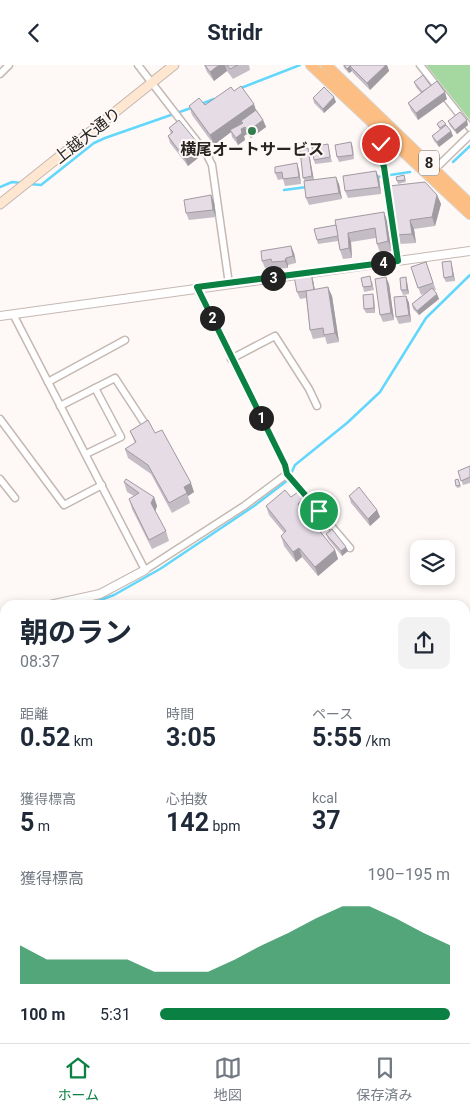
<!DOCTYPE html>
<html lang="ja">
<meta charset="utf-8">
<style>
:root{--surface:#fff;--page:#f2f2f3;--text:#1f2937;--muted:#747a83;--line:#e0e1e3;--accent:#0b8043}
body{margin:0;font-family:Roboto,"Noto Sans JP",sans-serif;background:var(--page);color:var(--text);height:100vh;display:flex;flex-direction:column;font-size:19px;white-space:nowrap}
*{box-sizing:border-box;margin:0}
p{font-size:16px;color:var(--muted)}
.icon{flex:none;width:28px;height:28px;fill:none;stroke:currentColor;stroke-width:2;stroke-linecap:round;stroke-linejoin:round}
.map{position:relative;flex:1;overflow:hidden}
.drawer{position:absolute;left:0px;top:535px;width:470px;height:444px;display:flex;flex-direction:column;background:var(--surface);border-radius:15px 15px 0 0;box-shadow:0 2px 8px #0003}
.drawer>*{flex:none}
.controls{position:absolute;left:410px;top:475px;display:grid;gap:10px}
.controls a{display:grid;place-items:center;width:45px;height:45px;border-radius:10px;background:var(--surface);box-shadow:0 2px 8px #0003;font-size:25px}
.pin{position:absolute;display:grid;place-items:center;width:42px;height:42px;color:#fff;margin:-21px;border:2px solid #fff;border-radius:50%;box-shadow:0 1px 5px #0007}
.km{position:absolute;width:25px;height:25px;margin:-12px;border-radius:50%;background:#222;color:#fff;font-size:14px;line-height:25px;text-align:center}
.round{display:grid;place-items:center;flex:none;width:52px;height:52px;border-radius:10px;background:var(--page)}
.overview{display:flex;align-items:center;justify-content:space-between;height:85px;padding:0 20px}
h1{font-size:28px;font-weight:700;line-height:38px}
.metrics{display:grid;grid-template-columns:repeat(3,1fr);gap:8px;height:85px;padding:5px 20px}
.metrics div{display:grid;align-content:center}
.metrics b{font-size:25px;font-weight:700}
.metrics small{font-size:14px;font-weight:400}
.metrics p{font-size:14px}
.chart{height:140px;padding:10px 20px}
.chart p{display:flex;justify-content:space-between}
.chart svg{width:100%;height:90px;margin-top:5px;fill:var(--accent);opacity:.7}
ul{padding:0 20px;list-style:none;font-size:16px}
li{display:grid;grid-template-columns:80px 60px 1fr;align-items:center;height:38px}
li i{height:12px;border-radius:6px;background:var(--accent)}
header{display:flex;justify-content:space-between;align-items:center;height:65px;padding:0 20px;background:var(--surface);font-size:22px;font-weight:700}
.menu{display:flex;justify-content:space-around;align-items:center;height:70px;border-top:1px solid var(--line);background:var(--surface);font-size:14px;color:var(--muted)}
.menu a{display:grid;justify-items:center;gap:2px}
.menu .on{color:var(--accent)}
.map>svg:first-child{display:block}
.green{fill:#a5d7a0}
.water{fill:#61d7fc}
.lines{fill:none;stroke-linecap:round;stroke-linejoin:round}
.stream{stroke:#61d7fc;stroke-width:2.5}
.minor-casing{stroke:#c4b8b3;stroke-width:9}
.tertiary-casing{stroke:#c4b8b3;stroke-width:10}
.secondary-casing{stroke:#c4b8b3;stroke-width:11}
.trunk-casing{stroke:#d8d8d7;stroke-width:12}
.minor{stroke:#fff;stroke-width:6}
.tertiary{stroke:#fff;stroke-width:8}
.secondary{stroke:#fee6d0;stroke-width:9}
.trunk{stroke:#fcbe82;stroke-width:10}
.wall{fill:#c5bdc6}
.shaded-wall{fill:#a09aa1}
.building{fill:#e5dce6;stroke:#a09aa1}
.route-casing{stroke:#fff;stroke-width:10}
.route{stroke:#0b8043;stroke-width:6}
.poi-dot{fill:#307e4d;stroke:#fef9f6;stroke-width:2}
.labels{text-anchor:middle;stroke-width:4;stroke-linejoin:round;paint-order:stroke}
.shield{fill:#fef9f6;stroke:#686461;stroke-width:1}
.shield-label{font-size:15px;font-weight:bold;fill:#282421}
.street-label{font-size:16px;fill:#282421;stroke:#fef9f6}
.poi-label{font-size:16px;font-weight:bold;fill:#282421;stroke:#fef9f6}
</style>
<header><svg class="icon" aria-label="back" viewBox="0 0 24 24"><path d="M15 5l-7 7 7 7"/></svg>Stridr<svg class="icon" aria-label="heart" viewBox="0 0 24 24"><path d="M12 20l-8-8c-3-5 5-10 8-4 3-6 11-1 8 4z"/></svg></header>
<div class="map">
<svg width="470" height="978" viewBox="0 0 470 978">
<rect width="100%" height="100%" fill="#fef9f6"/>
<path class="green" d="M426,0H470V55Z"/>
<g class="water">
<path d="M470,580V749L465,752V582Z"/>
<path d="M5,852V974H138L133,978H0V856Z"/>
</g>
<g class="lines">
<g class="stream">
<path d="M241,23L300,0"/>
<path d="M201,39L214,34"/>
<path d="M453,97L470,81"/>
<path d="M377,112L410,107"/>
<path d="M30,119L41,120L94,78L105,73L191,43"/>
<path d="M0,122L12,117L22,118"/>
<path d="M284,125L307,122"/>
<path d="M87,540L114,530L160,504L254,441L288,415L295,400L347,358L380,327L426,253L470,210"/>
<path d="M0,579L5,575"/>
</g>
<g class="minor-casing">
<g id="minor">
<path d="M138,0L206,88L212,100L229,219"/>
<path d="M420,0L470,63"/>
<path d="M0,9L9,0"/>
<path d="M387,74L379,83L384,103L398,195"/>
<path d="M435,104L470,70"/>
<path d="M197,223L285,400L287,409L350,483"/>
<path d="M13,249L145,505L244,441L287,409"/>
<path d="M231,294L275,271L309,324L317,341"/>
<path d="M48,317L125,275"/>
<path d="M60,341L115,313L145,359"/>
<path d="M0,354L64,440L102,420"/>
<path d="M86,389L121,372L95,323"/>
<path d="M0,414L15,433"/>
<path d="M465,891L470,895"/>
<path d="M381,974L387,978"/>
</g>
</g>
<g class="tertiary-casing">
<g id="tertiary">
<path d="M0,251L470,186"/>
<path d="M50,540L100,529L145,505"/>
<path d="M0,571L5,567"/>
</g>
</g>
<g class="secondary-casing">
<path id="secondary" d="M0,139L174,0"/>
</g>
<g class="trunk-casing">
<g id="trunk">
<path d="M311,0L470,149"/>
<path d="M326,0L470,139"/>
</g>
</g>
<use href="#minor" class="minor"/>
<use href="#tertiary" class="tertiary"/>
<use href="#secondary" class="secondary"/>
<use href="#trunk" class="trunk"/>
</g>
<g class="wall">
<path d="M204,0H249L250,5L233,14L227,6L214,16L207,7Z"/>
<path d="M343,0H387L389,6L370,25L353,8L352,6L349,8L344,3Z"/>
<path d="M414,17L431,21L447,34L418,55L411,45L408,38L421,28L416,22Z"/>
<path d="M234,26L257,46L263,55L266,62L251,73L247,69L244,71L245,75L238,80L232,72L231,67L214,80L192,50L189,41L205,40Z"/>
<path d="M313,33L336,37L324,48L314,38Z"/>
<path d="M448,56L468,60L457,69L450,61Z"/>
<path d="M437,59L446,60L451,66L453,71L439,82L434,76L432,71L440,65Z"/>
<path d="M169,63L201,82L203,89L188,101L170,78L168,71L171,69Z"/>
<path d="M351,77L353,82L354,94L339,97L337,92Z"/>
<path d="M308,83L309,88L314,115L339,119L342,134L309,140L306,133L305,116L303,113Z"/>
<path d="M329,84L332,97L315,99L314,95Z"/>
<path d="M299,105L301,119L285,121L283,114L278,115L275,108Z"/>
<path d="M376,106L379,113L381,129L348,133L345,126Z"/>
<path d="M404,110L406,117L398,119L396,112Z"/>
<path d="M389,121L437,130L441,139L435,161L414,164L416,178L399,179L395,170Z"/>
<path d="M214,137L216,152L189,155L186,148Z"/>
<path d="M384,147L387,156L392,186L380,188L377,179L376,173L351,177L352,193L343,194L340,185L338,176L318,179L317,175L336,160Z"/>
<path d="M294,188L296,198L288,200V203L274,204L273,201L265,203L262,196Z"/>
<path d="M426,197L436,225H434L439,234L419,250L413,244L412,239L425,228L421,230L411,202Z"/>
<path d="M452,201L455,216L446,217L444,213Z"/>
<path d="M313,215L315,225L332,231L339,277L327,279L325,272L313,274L310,265L306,233L300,234L297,227Z"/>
<path d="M372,216L374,225L364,227L363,222Z"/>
<path d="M407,217L409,229L403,230L401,225Z"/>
<path d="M389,219L394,255L383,257L380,250Z"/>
<path d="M406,231L409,238L411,257L399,259L396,252Z"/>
<path d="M374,233L375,248H366L364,244Z"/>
<path d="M130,366L155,368L194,427L188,431L190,438L172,448L151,409L128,393L125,384L135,378Z"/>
<path d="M470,401V418L463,420L458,406Z"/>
<path d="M458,414L461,422L457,423L455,415Z"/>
<path d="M124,417L154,432L157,441L155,446L166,466L169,476L152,484L132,444L129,434L134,431L127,427Z"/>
<path d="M349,431L377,445L380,452L370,461L351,438Z"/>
<path d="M303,434L306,443L303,446L335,485L338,494L318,511L302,492L296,497L284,481L281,471L284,468L269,450L266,441Z"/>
<path d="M326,469L348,486L342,491L328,474Z"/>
</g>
<g class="shaded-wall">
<path d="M219,0H225L227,6L214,16L210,7Z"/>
<path d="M386,0H387L389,6L370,25L367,18Z"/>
<path d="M350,1L352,6L349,8L347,4Z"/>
<path d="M445,27L447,34L418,55L416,48Z"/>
<path d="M334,32L336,37L324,48L323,44Z"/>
<path d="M254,39L257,48L241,56L242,59L230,65L231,67L214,80L210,70Z"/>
<path d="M263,55L266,62L251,73L248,66Z"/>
<path d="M467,55L468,60L457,69L455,65Z"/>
<path d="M245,62L247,69L244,71L245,75L238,80L236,73L241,64Z"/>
<path d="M451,66L453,71L439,82L437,77Z"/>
<path d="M201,82L203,89L188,101L185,94Z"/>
<path d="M308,83L309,88L314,116L312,111Z"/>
<path d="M297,98L299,105L301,119L299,112Z"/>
<path d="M376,106L379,113L381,129L379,122Z"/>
<path d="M336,112L339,119L342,134L339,128Z"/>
<path d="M211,130L214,137L216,152L213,145Z"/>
<path d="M437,130L441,139L435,161L432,152Z"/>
<path d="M384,147L387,156L392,186L388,176Z"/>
<path d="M410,155L414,164L416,178L412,169Z"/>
<path d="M348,168L351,177L352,193L349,183Z"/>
<path d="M291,181L294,188L296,198L293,191Z"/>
<path d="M286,193L288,200V203L285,196Z"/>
<path d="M451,196L455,216L453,211Z"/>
<path d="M311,208L313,215L316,232L314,225Z"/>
<path d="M386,212L389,219L394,255L391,248Z"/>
<path d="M406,212L407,217L409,229L407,225Z"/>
<path d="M328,222L332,231L339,277L335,268Z"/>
<path d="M373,229L374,233L375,248L374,243Z"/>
<path d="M437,229L439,234L419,250L417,246Z"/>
<path d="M406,231L409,238L411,257L409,250Z"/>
<path d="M191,418L194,427L188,431L184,422Z"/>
<path d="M154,432L157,441L155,447L151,438Z"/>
<path d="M303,434L306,443L301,448L298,439Z"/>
<path d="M377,445L380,452L370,461L368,454Z"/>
<path d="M346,482L348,486L342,491L341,486Z"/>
<path d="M299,483L302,492L296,497L293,487Z"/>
<path d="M335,485L338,494L318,511L315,502Z"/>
</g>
<g class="building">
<path d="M205,0H219L210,7Z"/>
<path d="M227,0H238L230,4Z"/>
<path d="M344,0H351L347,4Z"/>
<path d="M351,0H386L367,18L350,1Z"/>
<path d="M423,10L431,21L422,27L414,17Z"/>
<path d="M437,16L445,27L416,48L408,38Z"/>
<path d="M241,21L254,39L210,70L189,41L199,33L205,40L231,22L234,26Z"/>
<path d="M324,22L334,32L323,44L313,33Z"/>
<path d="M256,45L263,55L248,66L245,62L241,64L242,68L236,73L230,65L243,58L241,56Z"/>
<path d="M460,47L467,55L455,65L448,56Z"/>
<path d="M179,55L201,82L185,94L168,71L173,67L169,63Z"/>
<path d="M442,55L446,59L440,63L437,59Z"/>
<path d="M446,60L451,66L437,77L432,71Z"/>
<path d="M351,77L353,90L337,92L335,80Z"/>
<path d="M328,79L330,92L314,95L312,82Z"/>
<path d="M308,83L312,111L303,113L300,85Z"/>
<path d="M297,98L299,112L283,114L282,107L275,108V102Z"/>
<path d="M376,106L379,122L345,126L343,111Z"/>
<path d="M404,110L405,115L397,116L396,112Z"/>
<path d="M336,112L339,128L306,133L304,116Z"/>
<path d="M425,117L437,130L432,152L410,155L412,169L395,170L389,121Z"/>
<path d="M211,130L213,145L186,148L184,135Z"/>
<path d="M384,147L388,176L377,179L375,163L348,168L349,183L340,185L335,155Z"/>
<path d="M336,160L338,171L317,175L314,164Z"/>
<path d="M291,181L293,191L286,193L285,196L272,197L271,194L262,196L261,186Z"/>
<path d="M451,196L453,211L444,213L442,197Z"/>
<path d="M426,197L433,218L418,223L411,202Z"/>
<path d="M311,208L314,225L297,227L294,211Z"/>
<path d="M370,211L372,221L363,222L361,213Z"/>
<path d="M386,212L391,248L380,250L375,214Z"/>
<path d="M406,212L407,225H401L400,213Z"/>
<path d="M328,222L335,268L324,270L323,263L310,265L306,226Z"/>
<path d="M432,223L437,229L417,246L412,239Z"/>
<path d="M373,229L374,243L364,244L363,230Z"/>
<path d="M406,231L409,250L396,252L394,232Z"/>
<path d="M148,355L155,368L162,365L191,418L184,422L187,428L169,438L148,400L125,384L136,377L130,366Z"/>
<path d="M470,401V412L461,416L458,406Z"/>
<path d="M126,414L154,432L151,438L166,466L149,475L129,434L139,428L124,417Z"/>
<path d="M458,414L460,420L456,421L455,415Z"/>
<path d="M359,422L377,445L368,454L349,431Z"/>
<path d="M285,425L291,432L298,427L303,434L298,439L335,485L315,502L299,483L293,487L281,471L286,466L266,441Z"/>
<path d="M332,464L346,482L341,486L326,469Z"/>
</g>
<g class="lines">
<g class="route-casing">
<path id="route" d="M319,446L287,409L285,400L197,222L398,196L384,102L379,87L381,79"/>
</g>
<use href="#route" class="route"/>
</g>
<circle class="poi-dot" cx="252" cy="66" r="5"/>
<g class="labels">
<rect class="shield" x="419" y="85.5" width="20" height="25" rx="4"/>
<g class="shield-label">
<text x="429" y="103">8</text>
</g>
<g class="street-label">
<text transform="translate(87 70) rotate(-38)" y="6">上越大通り</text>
</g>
<g class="poi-label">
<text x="252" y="90">横尾オートサービス</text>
</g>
</g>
</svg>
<div class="controls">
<a><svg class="icon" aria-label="layers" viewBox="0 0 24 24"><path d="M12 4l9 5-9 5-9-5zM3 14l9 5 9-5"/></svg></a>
</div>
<div class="pin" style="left:319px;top:446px;background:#1e9e55"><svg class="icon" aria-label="arrive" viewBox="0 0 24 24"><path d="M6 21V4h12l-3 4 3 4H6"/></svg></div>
<div class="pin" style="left:381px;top:79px;background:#d93025"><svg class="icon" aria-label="check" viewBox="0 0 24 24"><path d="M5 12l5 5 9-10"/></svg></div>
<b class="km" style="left:261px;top:353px">1</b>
<b class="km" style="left:212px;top:253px">2</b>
<b class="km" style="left:273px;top:213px">3</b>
<b class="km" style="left:383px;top:198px">4</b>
<section class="drawer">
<div class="overview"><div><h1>朝のラン</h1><p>08:37</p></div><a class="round"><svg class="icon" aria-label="share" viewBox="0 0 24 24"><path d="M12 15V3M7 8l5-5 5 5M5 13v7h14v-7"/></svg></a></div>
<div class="metrics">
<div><p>距離</p><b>0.52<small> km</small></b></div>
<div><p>時間</p><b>3:05</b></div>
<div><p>ペース</p><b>5:55<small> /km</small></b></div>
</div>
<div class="metrics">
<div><p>獲得標高</p><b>5<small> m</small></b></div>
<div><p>心拍数</p><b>142<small> bpm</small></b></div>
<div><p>kcal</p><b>37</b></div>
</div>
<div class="chart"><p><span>獲得標高</span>190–195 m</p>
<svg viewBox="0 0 160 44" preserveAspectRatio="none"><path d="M0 44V25L10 32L20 32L30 32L40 32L50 38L60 38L70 38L80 32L90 25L100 19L110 12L120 6L130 6L140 12L150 19L160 25V44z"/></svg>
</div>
<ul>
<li><b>100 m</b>5:31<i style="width:100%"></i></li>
</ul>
</section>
</div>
<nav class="menu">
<a class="on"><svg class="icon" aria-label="home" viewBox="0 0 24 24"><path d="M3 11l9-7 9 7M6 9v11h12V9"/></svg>ホーム</a>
<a><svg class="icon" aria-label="map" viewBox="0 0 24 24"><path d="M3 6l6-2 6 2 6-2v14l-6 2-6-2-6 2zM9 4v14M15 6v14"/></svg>地図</a>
<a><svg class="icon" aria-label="saved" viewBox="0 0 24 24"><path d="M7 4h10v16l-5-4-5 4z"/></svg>保存済み</a>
</nav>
